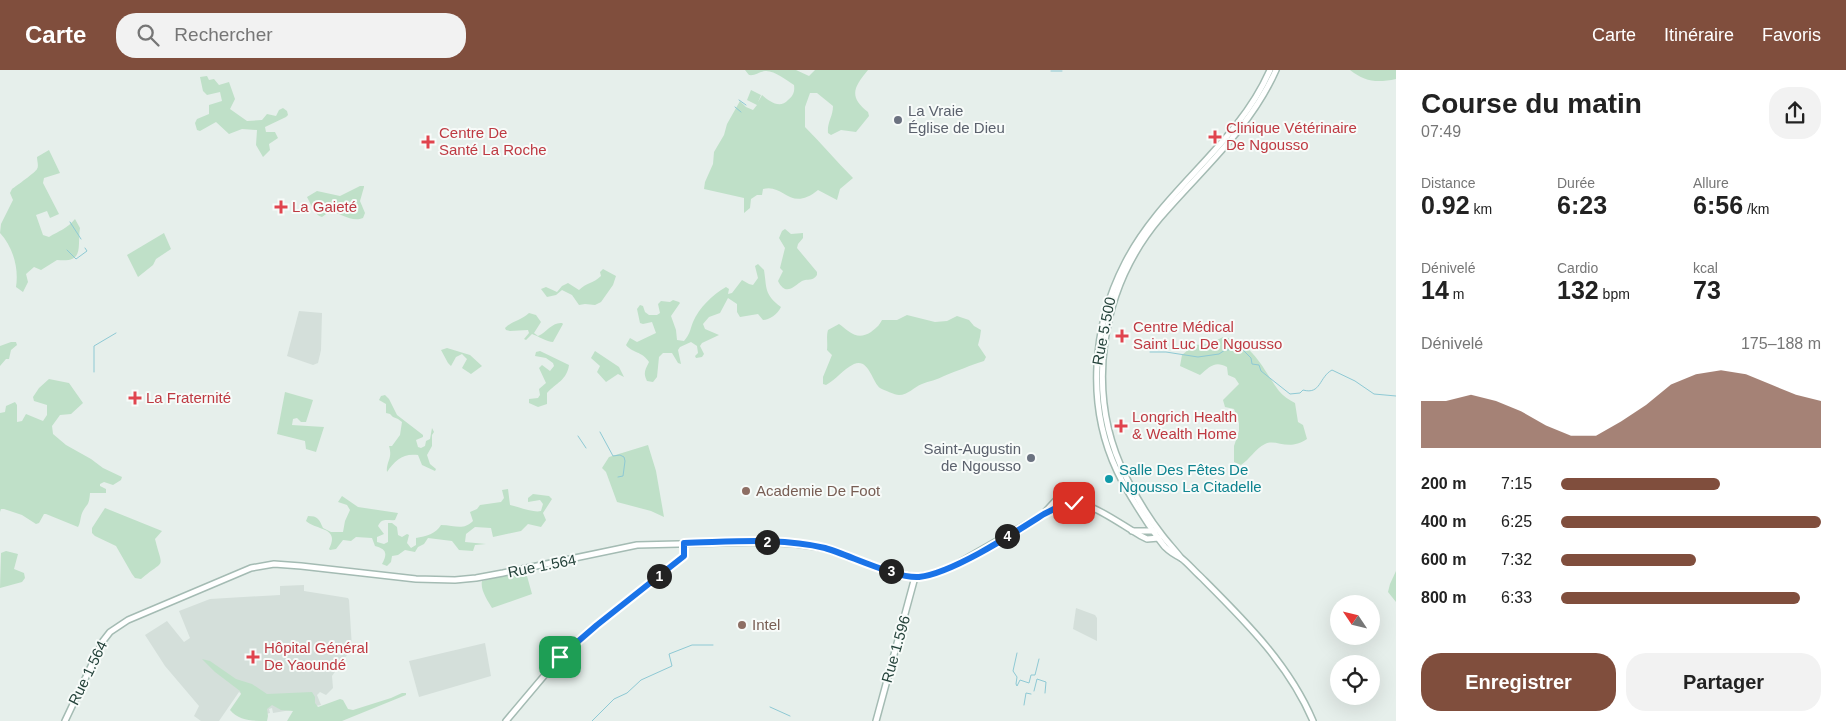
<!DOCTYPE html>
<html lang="fr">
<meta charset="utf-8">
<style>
:root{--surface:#fff;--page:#f2f2f2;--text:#222;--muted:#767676;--accent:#804e3d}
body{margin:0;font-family:Arial,sans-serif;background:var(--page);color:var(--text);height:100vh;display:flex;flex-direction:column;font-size:19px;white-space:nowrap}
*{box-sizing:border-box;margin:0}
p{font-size:16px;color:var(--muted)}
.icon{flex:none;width:28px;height:28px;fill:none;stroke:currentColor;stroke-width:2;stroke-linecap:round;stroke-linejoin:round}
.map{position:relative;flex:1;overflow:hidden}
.sheet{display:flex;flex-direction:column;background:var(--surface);width:450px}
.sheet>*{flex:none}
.needle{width:32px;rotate:305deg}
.controls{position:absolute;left:1330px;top:525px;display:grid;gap:10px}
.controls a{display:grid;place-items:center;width:50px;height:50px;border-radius:50%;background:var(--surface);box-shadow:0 5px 20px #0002;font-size:25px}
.pin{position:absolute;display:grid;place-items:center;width:42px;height:42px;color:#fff;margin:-21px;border-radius:10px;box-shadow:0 2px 8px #0006}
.km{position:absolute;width:25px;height:25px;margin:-12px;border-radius:50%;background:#222;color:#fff;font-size:14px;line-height:25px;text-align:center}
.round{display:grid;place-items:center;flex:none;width:52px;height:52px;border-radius:20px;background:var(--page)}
.summary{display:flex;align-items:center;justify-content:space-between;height:85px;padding:0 25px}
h1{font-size:28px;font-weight:700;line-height:38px}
.metrics{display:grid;grid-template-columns:repeat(3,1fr);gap:8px;height:85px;padding:5px 25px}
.metrics div{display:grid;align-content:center}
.metrics b{font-size:25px;font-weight:700}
.metrics small{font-size:14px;font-weight:400}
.metrics p{font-size:14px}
.chart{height:140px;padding:10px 25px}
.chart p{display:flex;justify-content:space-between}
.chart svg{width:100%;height:90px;margin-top:5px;fill:var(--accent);opacity:.7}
.button{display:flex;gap:10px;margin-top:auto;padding:10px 25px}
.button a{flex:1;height:58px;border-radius:20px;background:var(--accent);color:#fff;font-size:20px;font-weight:700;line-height:58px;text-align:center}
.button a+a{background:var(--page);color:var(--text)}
ul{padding:0 25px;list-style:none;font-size:16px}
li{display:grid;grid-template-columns:80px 60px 1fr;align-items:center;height:38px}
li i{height:12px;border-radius:6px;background:var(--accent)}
header{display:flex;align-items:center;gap:30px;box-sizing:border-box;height:70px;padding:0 25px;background:var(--accent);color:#fff}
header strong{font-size:24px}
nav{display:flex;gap:28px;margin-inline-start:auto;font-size:18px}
.search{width:350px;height:45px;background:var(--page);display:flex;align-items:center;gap:12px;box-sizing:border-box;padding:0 18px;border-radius:20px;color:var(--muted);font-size:19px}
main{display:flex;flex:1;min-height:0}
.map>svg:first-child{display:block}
.built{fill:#d4dfda}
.green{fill:#bfe0c8}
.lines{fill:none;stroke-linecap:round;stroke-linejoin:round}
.stream{stroke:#8ec9d4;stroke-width:1}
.secondary-casing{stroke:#a4bbb3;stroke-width:8}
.secondary{stroke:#fff;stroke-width:5}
.route-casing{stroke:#fff;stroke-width:10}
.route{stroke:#1a73e8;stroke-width:6}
.worship-dot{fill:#6b7280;stroke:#f7fbf9;stroke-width:2}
.health-dot{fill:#e0444e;stroke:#f7fbf9;stroke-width:2}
.culture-dot{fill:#0f9aa8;stroke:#f7fbf9;stroke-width:2}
.education-dot{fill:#8d6e63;stroke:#f7fbf9;stroke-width:2}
.labels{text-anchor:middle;stroke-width:4;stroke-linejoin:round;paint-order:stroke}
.worship-label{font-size:15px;fill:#5b616d;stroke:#f7fbf9;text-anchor:start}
.health-label{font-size:15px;fill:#be3a42;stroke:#f7fbf9;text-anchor:start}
.street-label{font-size:15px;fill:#24423a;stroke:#f7fbf9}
.culture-label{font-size:15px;fill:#0d838f;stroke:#f7fbf9;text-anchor:start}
.education-label{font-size:15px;fill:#785e54;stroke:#f7fbf9;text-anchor:start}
</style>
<header>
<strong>Carte</strong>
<div class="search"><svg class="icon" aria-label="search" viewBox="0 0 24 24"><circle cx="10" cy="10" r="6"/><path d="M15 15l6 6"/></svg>Rechercher</div>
<nav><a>Carte</a><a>Itinéraire</a><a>Favoris</a></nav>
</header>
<main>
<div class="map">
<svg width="1396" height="651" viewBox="0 0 1396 651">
<rect width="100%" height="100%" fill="#e6efeb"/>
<g class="built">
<path d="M299,241L322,243L321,280L318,293L313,295L287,286Z"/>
<path d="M304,515V521L348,528L349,530L352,578L332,606L333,618L326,625L320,622L317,625L321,635L273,643L272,638L269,639L270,643L266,644V641L239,622L219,651H201L194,646L199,636L165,596L145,565L167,551L184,572L190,568L179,541L210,529L280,525V516Z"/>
<path d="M1076,538L1095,545L1097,548V571L1073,559Z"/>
<path d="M485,573L491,606L419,627L409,591Z"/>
</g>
<g class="green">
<path d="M745,0H796L809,6L815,0H868C853,18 849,27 868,42L869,46L856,62L841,60L831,65L828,63C827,52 833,47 833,36L817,23H810L805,37V57C822,74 836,91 853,108L840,119L837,130L818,120C790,143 784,113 763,119L762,125H757L751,129L750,138L744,143V128L704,119L705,112L713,94L714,82L724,65L727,54L740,31L746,37L753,40L757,35L747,30L751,20L761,25L758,32L762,25C770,32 780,39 788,30C793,26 795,22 794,15C786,10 774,0 765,1C758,2 755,6 749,5Z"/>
<path d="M1350,0H1396V9C1377,13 1365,12 1350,0Z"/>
<path d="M207,6L209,10L214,9L219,15L229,12L235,29L230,39L247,51L262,50L267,44L276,46L279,40L283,38L287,41L288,45L286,47L265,57L266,62H275L278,68L269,74L270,80L263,87L256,75L257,60L242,59L229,64L216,52L200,61L197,60L195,53L197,49L209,44V35L222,31L220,22L207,25L203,21L200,7Z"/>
<path d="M49,80L60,103L44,108L43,113L59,144L50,148L47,141L36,145L43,165L49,167C59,161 68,158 75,149L80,158C77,177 85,193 57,190L41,200L34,197L26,204L28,212L23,222L16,217C19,198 13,177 0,163L1,154L13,130L10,123L12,119C16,116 36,102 37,99C39,96 37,91 37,87Z"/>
<path d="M360,116H364V117L360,131L365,143L363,148C351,153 341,142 329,142L322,147C314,145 312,136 308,129L307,127L317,121L340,126Z"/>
<path d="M785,159L791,164L803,163V168L798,174L797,178L817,202V205C812,212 808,208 802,211C794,216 786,227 778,211L783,201L780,198L785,178L779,168L782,161Z"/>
<path d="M164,163L171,179L156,189L153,195L138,207L127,185Z"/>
<path d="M758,194L764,200C767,219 764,224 781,237C778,244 769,250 763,250L758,244L740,247L737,242V234L728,228L720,243L709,247L703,254L705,259L719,265L702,273L700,276L704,284L702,287L696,288L695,286L698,283L697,276L691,272L680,277L678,280L681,294L678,293L672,283H663L659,287L657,307L653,312L647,311C643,303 645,300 649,292C642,281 632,283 626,275L630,268L637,272L656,263L652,252L643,254L640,253L637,239L640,235L643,236L645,242L649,245H657L660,243L658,234L661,231L670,232L673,230L679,232L680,233L671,246L676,260L677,270L684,271C690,264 690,260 693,252C699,238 713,224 726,217L729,219L728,224L732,223L742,210L749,214L753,215L758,208L755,196Z"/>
<path d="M603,199L616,206L613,215L601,232L595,235L585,234L579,235L572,225L562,220L556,225L547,227L541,219L546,217L557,222L562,216L568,213L579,220C586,213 594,213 601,206L600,202Z"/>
<path d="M529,243L536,245L541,252L534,263L538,266C547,262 552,252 562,253L563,254L553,272C547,272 538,266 532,264L526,270L524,269L529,263L528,260L510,261L506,260L505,258C512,251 522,250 529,243Z"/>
<path d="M907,245L935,252L947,251L957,246L969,250L974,256L981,260L980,267L978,275L986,287L984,291C969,296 959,300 944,306C937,310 929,311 922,314C914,317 908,325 899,325C895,325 884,320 880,318C872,312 869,288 854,294C843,299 836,310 826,315L823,314V307L832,285L827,280C828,273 826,267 828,260L839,254C850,262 857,271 871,262C876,258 879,256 882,250H897Z"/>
<path d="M1223,267C1254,273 1262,298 1279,321C1283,326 1289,330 1295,333L1298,352L1303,355L1307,369C1288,382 1276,368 1265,374C1255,379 1250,389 1241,395L1234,392V376L1239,361V353L1234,339L1225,337L1223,330L1239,314L1235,308L1228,305L1227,297C1215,290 1209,297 1200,305L1180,296L1182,285L1194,275L1209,274Z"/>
<path d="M11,272H16L17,275L11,280L9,289H6L0,296V276Z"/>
<path d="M447,278L470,285L482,296L471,304L462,298L467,289L462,284L456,287L451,296L448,293L441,280Z"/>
<path d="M540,281L569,295C567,310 556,313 547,323V334L538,337L529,333V329L538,328L540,325L539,319L546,313L539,298L542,295L550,301L554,296L553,293L546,288L535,286L536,282Z"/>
<path d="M595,281L619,297L624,307L618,304L606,312L597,302L600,296L591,288Z"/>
<path d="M49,309L69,313L83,333L71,344L60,345L52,356L53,364L66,375L91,389L103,398L122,407L121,410L113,415L104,412L100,414V416L106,419V423H90C89,435 88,433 83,441C80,446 81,452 78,457L46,444H44L39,453L36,454L22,445L4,439H1L0,442V343L5,342L6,336L15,332L17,335V352L22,351L26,344L43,351L47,345V335L34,331L33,327L39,318Z"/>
<path d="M285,322L313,330L306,352H301L297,348L293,349L292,355L324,357L316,382L306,379L305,371L277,364Z"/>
<path d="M385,325L389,329L397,345L423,365V367L416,370L418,377L421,378L425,376L426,371L430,369L432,358L434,362L432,365V376L427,385L430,394L436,399L435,401L422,395L418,385C403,383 395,390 387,402C386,391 393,389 389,376H392L400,365L402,352L398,349L393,347L390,344L386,343V334L379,330L381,326Z"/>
<path d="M648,375L656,401L664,447L651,441L617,432L606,402L602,398L609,387Z"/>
<path d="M508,419L510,435C519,437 533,443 541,441L543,434L540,430L528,432V428L533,424L549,426L552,429L543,443L546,450L541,457L528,454L521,461L493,467L491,458L475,457L466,464L465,472L486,474L475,475L473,481L459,480L452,471L428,468L424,474L418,477L415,482L405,480L398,485L392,486L391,492L387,496L382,494C388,483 386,479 375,476L372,468L356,467L351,471L343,470L336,479L330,480L329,479C340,457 318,461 306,451L308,446C318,446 319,449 323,458L331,462H343L345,451L350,440L347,435L338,432L342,426L358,437L398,443L395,450C388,451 382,447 378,456L384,464L377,467V472L384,474L388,472V453H392L397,457L398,465L402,467L407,464L409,465L407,473L411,478L416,475V468C426,466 436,464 441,455C455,455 463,461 473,451L470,442L477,439L480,435L501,432L504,428L502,420Z"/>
<path d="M105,438L162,461L155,469C163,501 166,488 141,509L135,508L132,504L116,476L95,466L92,463V458Z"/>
<path d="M6,481L18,484L14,499L24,503L25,508L22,512L0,518L1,483Z"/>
<path d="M1396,501V532L1388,522L1390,514Z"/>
<path d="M524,504L527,506L532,524L492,538C488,531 480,520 482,511L498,507Z"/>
<path d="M202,589L210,591L236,609L252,614L267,624L312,622L315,627V633L318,637L340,629L343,630L348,639L353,640L391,628L402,623H406V625L342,651H287L293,641L281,640L272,635L267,639L268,646L267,651C253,651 239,651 230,640L241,624L240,621L215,602Z"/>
</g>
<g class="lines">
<g class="stream">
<path d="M1051,1H1062"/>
<path d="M739,30L746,35"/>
<path d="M735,37L741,42"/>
<path d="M70,152L81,169"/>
<path d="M67,180L76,189L87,181L85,178"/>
<path d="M1150,282H1166L1198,287L1219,284L1225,280L1242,279L1251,288L1252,294L1259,295L1261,301L1290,324L1300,323L1303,320C1321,325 1319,307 1332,300L1355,311L1374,324L1396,326"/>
<path d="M94,302V276L116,263"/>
<path d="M600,362L613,386L620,385L624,387L625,391L623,406L618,407"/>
<path d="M578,366L586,378"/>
<path d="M1017,583L1013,601L1017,607L1016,614L1017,616L1020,610L1029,613L1031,605H1035L1039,589"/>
<path d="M1034,621L1037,609L1046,612L1045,623"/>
<path d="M1024,635L1026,623L1031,624"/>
<path d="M770,637L790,646"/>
<path d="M592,651L614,629L627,623L641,610L672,596L669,584L692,575H713"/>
</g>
<g class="secondary-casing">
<g id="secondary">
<path d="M1270,0C1237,76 1162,120 1125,193C1092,257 1086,335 1117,401C1126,420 1137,437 1149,455C1154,462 1159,470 1165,477C1170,482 1175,485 1181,488C1188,493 1194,501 1201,507C1244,550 1289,594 1313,651"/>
<path d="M1070,425L1076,426L1088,435"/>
<path d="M1065,433L1070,428L1067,421H1062L1057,426L1060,431C1068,435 1078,433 1088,436C1105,442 1125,457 1141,466L1147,469L1159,468"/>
<path d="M1046,441L1058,428"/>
<path d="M1132,461H1155"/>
<path d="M1181,488C1175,480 1168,473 1162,465C1148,447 1136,427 1126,407C1084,323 1100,219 1160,148C1201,100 1250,59 1276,0"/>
<path d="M65,651L103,571L110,562L128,550L251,498L274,494L301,496L416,509L455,510L476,508L503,503L637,475L761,472L796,474L824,478L892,502L915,507L934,504L955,495L1044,444L1056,439L1063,433"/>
<path d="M506,651L560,587L597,555L684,486L685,473"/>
<path d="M876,651L915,507"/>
</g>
</g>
<use href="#secondary" class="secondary"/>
</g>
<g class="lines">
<g class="route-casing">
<path id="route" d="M560,587L597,555L684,486V473C731,472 780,467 825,478C849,485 898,509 919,507C953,503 1014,463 1044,444L1056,438L1063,433H1074"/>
</g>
<use href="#route" class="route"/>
</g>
<g class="worship-dot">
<circle cx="898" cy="50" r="5"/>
<circle cx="1031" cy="388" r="5"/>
</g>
<g class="health-dot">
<path d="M1212.5 59.5h5v5h5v5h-5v5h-5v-5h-5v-5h5z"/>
<path d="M425.5 64.5h5v5h5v5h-5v5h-5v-5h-5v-5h5z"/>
<path d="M278.5 129.5h5v5h5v5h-5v5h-5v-5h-5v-5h5z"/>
<path d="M1119.5 258.5h5v5h5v5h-5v5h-5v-5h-5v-5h5z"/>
<path d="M132.5 320.5h5v5h5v5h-5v5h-5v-5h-5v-5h5z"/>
<path d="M1118.5 348.5h5v5h5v5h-5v5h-5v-5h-5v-5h5z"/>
<path d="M250.5 579.5h5v5h5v5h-5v5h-5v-5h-5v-5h5z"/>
</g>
<circle class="culture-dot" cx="1109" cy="409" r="5"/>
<g class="education-dot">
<circle cx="746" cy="421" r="5"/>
<circle cx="742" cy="555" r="5"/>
</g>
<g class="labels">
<g class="worship-label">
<text x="908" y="46">La Vraie<tspan x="908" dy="17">Église de Dieu</tspan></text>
<text x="1021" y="384" text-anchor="end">Saint-Augustin<tspan x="1021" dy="17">de Ngousso</tspan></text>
</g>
<g class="health-label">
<text x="1226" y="63">Clinique Vétérinaire<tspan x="1226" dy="17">De Ngousso</tspan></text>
<text x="439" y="68">Centre De<tspan x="439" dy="17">Santé La Roche</tspan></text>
<text x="292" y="142">La Gaieté</text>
<text x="1133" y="262">Centre Médical<tspan x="1133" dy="17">Saint Luc De Ngousso</tspan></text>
<text x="146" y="333">La Fraternité</text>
<text x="1132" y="352">Longrich Health<tspan x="1132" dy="17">&amp; Wealth Home</tspan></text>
<text x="264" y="583">Hôpital Général<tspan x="264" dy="17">De Yaoundé</tspan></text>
</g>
<g class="street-label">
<text transform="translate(1104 261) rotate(-79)" y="5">Rue 5.500</text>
<text transform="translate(542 496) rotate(-11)" y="5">Rue 1.564</text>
<text transform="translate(896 579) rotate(-74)" y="5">Rue 1.596</text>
<text transform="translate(88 603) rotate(-64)" y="5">Rue 1.564</text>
</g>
<g class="culture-label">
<text x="1119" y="405">Salle Des Fêtes De<tspan x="1119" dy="17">Ngousso La Citadelle</tspan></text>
</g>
<g class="education-label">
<text x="756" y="426">Academie De Foot</text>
<text x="752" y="560">Intel</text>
</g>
</g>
</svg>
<div class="controls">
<a><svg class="needle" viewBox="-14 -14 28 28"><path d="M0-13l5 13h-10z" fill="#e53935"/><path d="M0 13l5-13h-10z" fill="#767676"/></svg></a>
<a><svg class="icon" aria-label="locate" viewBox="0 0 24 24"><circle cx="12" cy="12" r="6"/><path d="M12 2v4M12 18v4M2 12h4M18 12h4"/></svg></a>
</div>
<div class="pin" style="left:560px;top:587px;background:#1e9e55"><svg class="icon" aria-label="arrive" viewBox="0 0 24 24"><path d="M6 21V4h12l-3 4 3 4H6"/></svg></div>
<div class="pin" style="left:1074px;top:433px;background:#d93025"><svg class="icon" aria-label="check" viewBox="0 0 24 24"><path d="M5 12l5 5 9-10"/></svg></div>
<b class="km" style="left:659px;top:506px">1</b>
<b class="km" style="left:767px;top:472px">2</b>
<b class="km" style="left:891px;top:501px">3</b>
<b class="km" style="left:1007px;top:466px">4</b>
</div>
<section class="sheet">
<div class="summary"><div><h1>Course du matin</h1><p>07:49</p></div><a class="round"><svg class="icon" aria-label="share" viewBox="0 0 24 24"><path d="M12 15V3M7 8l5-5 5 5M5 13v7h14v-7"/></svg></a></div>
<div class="metrics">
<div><p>Distance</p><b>0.92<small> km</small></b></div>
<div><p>Durée</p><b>6:23</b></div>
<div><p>Allure</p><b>6:56<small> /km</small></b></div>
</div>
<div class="metrics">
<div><p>Dénivelé</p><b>14<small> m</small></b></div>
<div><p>Cardio</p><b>132<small> bpm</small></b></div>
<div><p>kcal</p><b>73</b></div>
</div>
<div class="chart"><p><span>Dénivelé</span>175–188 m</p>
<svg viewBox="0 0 160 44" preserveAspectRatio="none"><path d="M0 44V21L10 21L20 18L30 21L40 26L50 33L60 38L70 38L80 31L90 23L100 13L110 8L120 6L130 8L140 13L150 18L160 21V44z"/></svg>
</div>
<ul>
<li><b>200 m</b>7:15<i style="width:61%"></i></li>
<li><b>400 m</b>6:25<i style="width:100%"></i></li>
<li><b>600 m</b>7:32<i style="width:52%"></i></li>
<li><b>800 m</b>6:33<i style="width:92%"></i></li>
</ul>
<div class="button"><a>Enregistrer</a><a>Partager</a></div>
</section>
</main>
